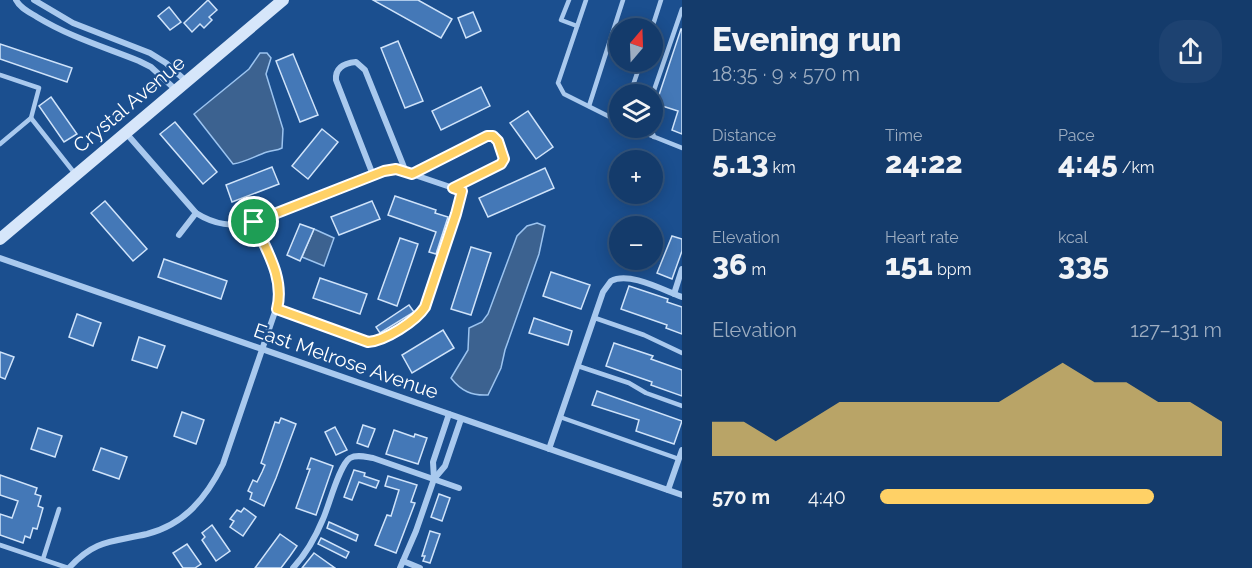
<!DOCTYPE html>
<meta charset="utf-8">
<style>
:root{--surface:#143b6b;--page:#1d4271;--text:#f1f3f6;--muted:#9dadc1;--line:#33557e;--accent:#ffd166}
body{margin:0;font-family:Raleway,sans-serif;background:var(--page);color:var(--text);height:100vh;display:flex;flex-direction:column;font-size:22px;white-space:nowrap}
*{box-sizing:border-box;margin:0}
p{font-size:20px;color:var(--muted)}
.icon{flex:none;width:33px;height:33px;fill:none;stroke:currentColor;stroke-width:2;stroke-linecap:round;stroke-linejoin:round}
.map{position:relative;flex:1;overflow:hidden}
.details{display:flex;flex-direction:column;background:var(--surface);width:570px}
.details>*{flex:none}
.needle{width:39px;rotate:19deg}
.fabs{position:absolute;left:609px;top:18px;display:grid;gap:12px}
.fabs a{display:grid;place-items:center;width:54px;height:54px;border-radius:50%;background:var(--surface);box-shadow:0 3px 15px #0003,0 0 0 2px var(--line);font-size:30px}
.pin{position:absolute;display:grid;place-items:center;width:51px;height:51px;color:#fff;margin:-26px;border:3px solid #fff;border-radius:50%;box-shadow:0 2px 6px #0007}
.round{display:grid;place-items:center;flex:none;width:63px;height:63px;border-radius:24px;background:var(--page)}
.summary{display:flex;align-items:center;justify-content:space-between;height:102px;padding:0 30px}
h1{font-size:33px;font-weight:800;line-height:45px}
.stats{display:grid;grid-template-columns:repeat(3,1fr);gap:9px;height:102px;padding:6px 30px}
.stats div{display:grid;align-content:center}
.stats b{font-size:30px;font-weight:800}
.stats small{font-size:16px;font-weight:400}
.stats p{font-size:16px}
.chart{height:168px;padding:12px 30px}
.chart p{display:flex;justify-content:space-between}
.chart svg{width:100%;height:108px;margin-top:6px;fill:var(--accent);opacity:.7}
ul{padding:0 30px;list-style:none;font-size:20px}
li{display:grid;grid-template-columns:96px 72px 1fr;align-items:center;height:45px}
li i{height:15px;border-radius:8px;background:var(--accent)}
main{display:flex;flex:1;min-height:0}
.map>svg:first-child{display:block}
.water{fill:#3c6290;stroke:#9cc4f0;stroke-width:1.5}
.building{fill:#4478b7;stroke:#cfe3fa;stroke-width:1.5}
.lines{fill:none;stroke-linecap:round;stroke-linejoin:round}
.lane{stroke:#a9c9ee;stroke-width:4.5}
.street{stroke:#a9c9ee;stroke-width:6}
.secondary{stroke:#d6e6fa;stroke-width:12}
.route-casing{stroke:#fff;stroke-width:12}
.route{stroke:#ffd166;stroke-width:8}
.labels{text-anchor:middle;stroke-width:4.5;stroke-linejoin:round;paint-order:stroke}
.street-label{font-size:20px;fill:#fff;stroke:#1b4f8f}
</style>
<main>
<div class="map">
<svg width="682" height="568" viewBox="0 0 682 568">
<rect width="100%" height="100%" fill="#1b4f8f"/>
<g class="water">
<path d="M260,53H267L271,58L266,74L283,129L282,148C277,151 273,150 267,152C255,156 246,162 233,164L194,114L249,69Z"/>
<path d="M537,223L545,226L539,254L505,350L501,368L488,395C472,396 461,391 451,378L468,350L469,328L482,322L488,314L517,236L527,226Z"/>
<path d="M314,229L334,238L324,266L302,257Z"/>
</g>
<g class="building">
<path d="M208,0L217,10L209,17L212,20L204,28L200,24L192,32L184,23Z"/>
<path d="M373,0H418L452,19L441,38Z"/>
<path d="M169,7L181,22L170,30L158,16Z"/>
<path d="M473,12L481,31L466,38L458,18Z"/>
<path d="M681,29H682V134L672,130L678,111L656,104Z"/>
<path d="M398,41L423,101L405,108L381,48Z"/>
<path d="M0,44L72,68L67,82L0,59Z"/>
<path d="M293,54L318,115L300,122L276,61Z"/>
<path d="M481,87L490,106L441,130L432,111Z"/>
<path d="M51,97L77,134L64,142L39,106Z"/>
<path d="M528,111L553,147L536,159L510,123Z"/>
<path d="M175,122L217,172L203,184L160,134Z"/>
<path d="M322,129L338,142L308,179L292,166Z"/>
<path d="M272,167L279,184L232,202L226,185Z"/>
<path d="M545,168L554,188L488,217L479,198Z"/>
<path d="M395,196L436,210L435,213L448,217L436,254L429,252L436,232L388,215Z"/>
<path d="M105,201L147,249L133,261L91,213Z"/>
<path d="M372,201L380,219L339,235L331,217Z"/>
<path d="M300,224L314,229L300,261L287,255Z"/>
<path d="M672,236L682,239V251L672,279L657,273Z"/>
<path d="M400,238L418,244L397,306L378,299Z"/>
<path d="M471,247L491,253L471,315L451,309Z"/>
<path d="M164,259L227,281L221,299L158,277Z"/>
<path d="M551,272L590,285L581,309L543,296Z"/>
<path d="M320,278L367,294L360,314L313,298Z"/>
<path d="M629,286L668,299L667,302L682,307V334L666,328L667,325L621,309Z"/>
<path d="M409,305L414,312L380,333L376,327Z"/>
<path d="M77,314L101,323L93,346L69,337Z"/>
<path d="M534,318L572,331L568,345L529,333Z"/>
<path d="M443,330L454,348L412,373L402,355Z"/>
<path d="M139,337L165,346L157,368L132,360Z"/>
<path d="M614,343L653,356L651,359L682,370V396L651,385L652,382L606,366Z"/>
<path d="M0,352L14,357L5,379L0,377Z"/>
<path d="M597,391L682,421L674,444L636,431L639,420L592,405Z"/>
<path d="M182,412L204,420L196,444L174,436Z"/>
<path d="M281,418L296,424L276,478L264,506L250,499L252,493L248,491L253,480L257,482L262,472L265,465L261,463L275,422L279,423Z"/>
<path d="M363,425L375,429L368,447L357,443Z"/>
<path d="M335,427L347,450L336,455L325,432Z"/>
<path d="M38,428L62,436L55,457L31,449Z"/>
<path d="M394,430L414,437L415,434L427,438L418,464L386,454Z"/>
<path d="M101,448L127,457L119,479L93,470Z"/>
<path d="M311,458L333,466L316,515L296,508L310,469H307Z"/>
<path d="M354,470L365,473L364,476L379,481L376,488L359,482L352,500L344,497Z"/>
<path d="M0,475L37,488L35,494L41,496L38,506L43,508L37,529L33,528L30,538L25,536L23,543L0,535V514L12,518L18,501L0,495Z"/>
<path d="M388,476L417,485L411,502L415,503L396,553L375,545L387,515L391,516L399,490L385,486Z"/>
<path d="M439,494L450,498L442,521L431,517Z"/>
<path d="M244,508L256,517L243,536L230,527L234,521L230,519L237,510L241,512Z"/>
<path d="M329,522L358,535L356,541L327,528Z"/>
<path d="M212,525L230,551L216,561L202,540L205,537L202,533Z"/>
<path d="M430,531L440,534L430,563L423,561L425,556H422Z"/>
<path d="M280,534L297,546L290,556L281,568H255Z"/>
<path d="M321,538L349,552L346,558L318,544Z"/>
<path d="M187,544L201,564L195,568H183L173,553Z"/>
<path d="M314,553L335,568H302Z"/>
</g>
<g class="lines">
<g class="lane">
<path d="M569,0L561,20L577,26"/>
<path d="M586,0L558,83L564,94L620,122"/>
<path d="M652,28L661,0"/>
<path d="M0,75L39,88L31,118"/>
<path d="M630,94L641,62"/>
<path d="M652,96L682,9"/>
<path d="M589,106L623,0"/>
<path d="M632,128L682,148"/>
<path d="M651,128L654,137"/>
<path d="M0,144L31,118L76,175"/>
<path d="M595,318L644,335L682,353"/>
<path d="M578,366L629,383L646,393L682,406"/>
<path d="M560,417L679,459"/>
<path d="M0,545L68,568"/>
<path d="M43,559L59,509"/>
</g>
<g class="street">
<path d="M16,0C20,8 29,12 37,17C70,37 104,47 139,61L151,67L176,90"/>
<path d="M34,0L73,23L150,53L166,63L186,81"/>
<path d="M126,133L196,213C215,225 232,227 254,222L390,169L406,172L462,191L425,307C415,323 382,344 362,341L277,309"/>
<path d="M412,174L487,136C499,137 507,154 501,164L453,188"/>
<path d="M373,175L336,80C335,67 345,63 356,62L365,70L406,172"/>
<path d="M179,235L196,213"/>
<path d="M0,258L682,495"/>
<path d="M674,294L682,269"/>
<path d="M549,449L603,292L611,281C629,271 663,290 682,297"/>
<path d="M434,479L445,466L461,419"/>
<path d="M668,490L682,450"/>
<path d="M403,561L420,568"/>
<path d="M69,568C95,539 113,542 147,534C185,524 206,498 223,464L280,297L278,277L254,222"/>
<path d="M293,568C306,554 316,536 323,519C329,506 339,465 350,458C357,454 366,457 373,458L459,488"/>
<path d="M400,568L416,531L434,479L433,462L449,414"/>
</g>
<path class="secondary" d="M0,239L283,0"/>
</g>
<g class="lines">
<g class="route-casing">
<path id="route" d="M487,136H493L498,141L504,159L501,164L453,188L462,191L456,214L425,307C416,321 385,341 368,342L277,309C285,278 266,250 254,222L384,171L396,169L412,174Z"/>
</g>
<use href="#route" class="route"/>
</g>
<g class="labels">
<g class="street-label">
<text transform="translate(129 104) rotate(-40)" y="7">Crystal Avenue</text>
<text transform="translate(346 361) rotate(19)" y="7">East Melrose Avenue</text>
</g>
</g>
</svg>
<div class="fabs">
<a><svg class="needle" viewBox="-14 -14 28 28"><path d="M0-13l5 13h-10z" fill="#e53935"/><path d="M0 13l5-13h-10z" fill="#9dadc1"/></svg></a>
<a><svg class="icon" aria-label="layers" viewBox="0 0 24 24"><path d="M12 4l9 5-9 5-9-5zM3 14l9 5 9-5"/></svg></a>
<a>+</a>
<a>−</a>
</div>
<div class="pin" style="left:254px;top:222px;background:#1e9e55"><svg class="icon" aria-label="arrive" viewBox="0 0 24 24"><path d="M6 21V4h12l-3 4 3 4H6"/></svg></div>
</div>
<section class="details">
<div class="summary"><div><h1>Evening run</h1><p>18:35 · 9 × 570 m</p></div><a class="round"><svg class="icon" aria-label="share" viewBox="0 0 24 24"><path d="M12 15V3M7 8l5-5 5 5M5 13v7h14v-7"/></svg></a></div>
<div class="stats">
<div><p>Distance</p><b>5.13<small> km</small></b></div>
<div><p>Time</p><b>24:22</b></div>
<div><p>Pace</p><b>4:45<small> /km</small></b></div>
</div>
<div class="stats">
<div><p>Elevation</p><b>36<small> m</small></b></div>
<div><p>Heart rate</p><b>151<small> bpm</small></b></div>
<div><p>kcal</p><b>335</b></div>
</div>
<div class="chart"><p><span>Elevation</span>127–131 m</p>
<svg viewBox="0 0 160 44" preserveAspectRatio="none"><path d="M0 44V30L10 30L20 38L30 30L40 22L50 22L60 22L70 22L80 22L90 22L100 14L110 6L120 14L130 14L140 22L150 22L160 30V44z"/></svg>
</div>
<ul>
<li><b>570 m</b>4:40<i style="width:80%"></i></li>
</ul>
</section>
</main>
